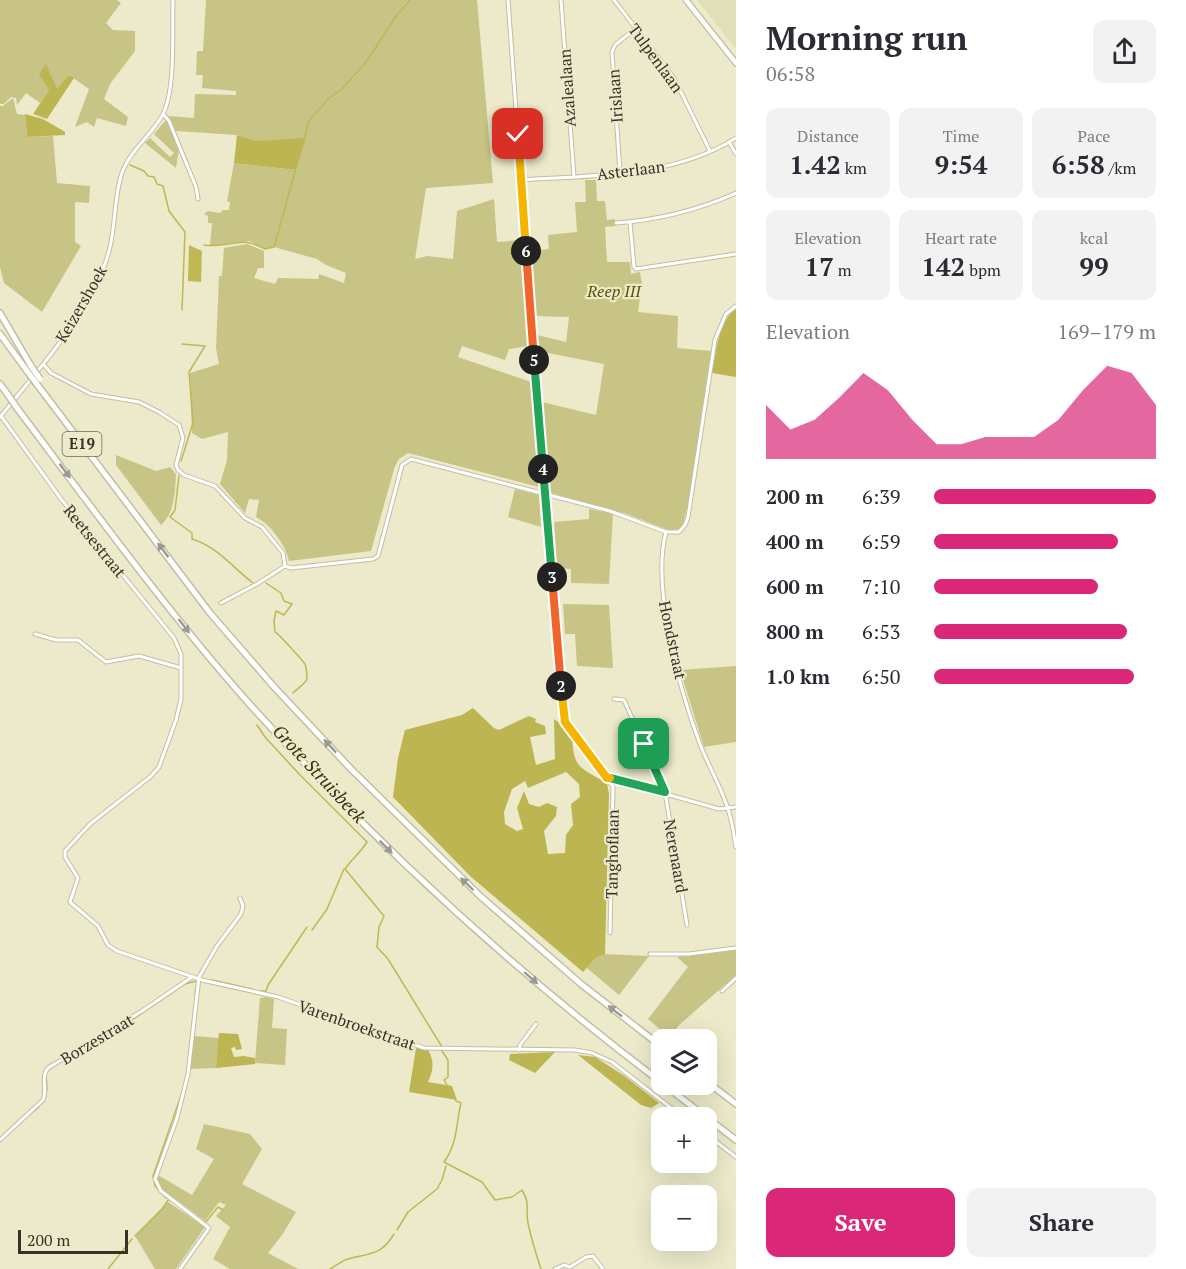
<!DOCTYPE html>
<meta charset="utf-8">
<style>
:root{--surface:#fff;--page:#f2f2f3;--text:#2b2b33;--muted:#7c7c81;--accent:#db2777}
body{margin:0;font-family:"PT Serif",serif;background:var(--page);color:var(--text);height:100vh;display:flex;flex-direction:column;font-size:22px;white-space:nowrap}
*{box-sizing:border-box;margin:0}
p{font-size:20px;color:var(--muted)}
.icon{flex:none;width:33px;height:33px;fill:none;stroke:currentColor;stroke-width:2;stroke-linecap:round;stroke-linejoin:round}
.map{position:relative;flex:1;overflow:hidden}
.drawer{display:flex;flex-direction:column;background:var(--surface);width:450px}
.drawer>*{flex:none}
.fabs{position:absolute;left:651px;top:1029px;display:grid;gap:12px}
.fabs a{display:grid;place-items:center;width:66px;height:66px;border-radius:12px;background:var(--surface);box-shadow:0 6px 24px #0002;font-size:30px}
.scale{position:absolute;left:18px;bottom:15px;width:110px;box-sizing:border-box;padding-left:6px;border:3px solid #353428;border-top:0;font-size:16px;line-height:21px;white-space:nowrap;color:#353428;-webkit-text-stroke:4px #eceaca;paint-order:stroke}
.pin{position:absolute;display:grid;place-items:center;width:51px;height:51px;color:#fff;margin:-26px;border-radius:12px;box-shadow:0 3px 9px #0006}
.km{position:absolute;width:30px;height:30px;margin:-15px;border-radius:50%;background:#222;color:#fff;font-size:16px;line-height:30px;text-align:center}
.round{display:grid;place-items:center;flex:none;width:63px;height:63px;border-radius:12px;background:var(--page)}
.summary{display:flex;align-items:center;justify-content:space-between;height:102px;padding:0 30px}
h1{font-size:33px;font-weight:700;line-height:45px}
.figures{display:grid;grid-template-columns:repeat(3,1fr);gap:9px;height:102px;padding:6px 30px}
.figures div{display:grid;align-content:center;border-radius:12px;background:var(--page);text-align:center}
.figures b{font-size:26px;font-weight:700}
.figures small{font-size:16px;font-weight:400}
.figures p{font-size:16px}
.chart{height:168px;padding:12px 30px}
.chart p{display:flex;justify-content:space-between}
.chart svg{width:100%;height:108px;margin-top:6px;fill:var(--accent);opacity:.7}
.action{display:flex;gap:12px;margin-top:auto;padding:12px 30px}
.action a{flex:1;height:69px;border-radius:12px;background:var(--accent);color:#fff;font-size:24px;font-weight:700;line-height:69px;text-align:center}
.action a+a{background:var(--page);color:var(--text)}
ul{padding:0 30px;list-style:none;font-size:20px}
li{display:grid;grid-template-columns:96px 72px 1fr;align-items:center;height:45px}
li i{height:15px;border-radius:8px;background:var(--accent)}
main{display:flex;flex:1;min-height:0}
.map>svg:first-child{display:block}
.built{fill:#e0dfb8}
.green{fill:#c7c485}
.forest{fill:#bcb551;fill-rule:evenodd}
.water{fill:#bfb854}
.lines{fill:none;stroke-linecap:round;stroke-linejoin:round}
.stream{stroke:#bfb854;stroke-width:1.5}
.minor-casing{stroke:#c1bfa0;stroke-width:5}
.primary-casing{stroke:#c1bfa0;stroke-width:7}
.motorway-casing{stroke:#c1bfa0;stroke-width:8}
.minor{stroke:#fff;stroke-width:3}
.primary{stroke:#fff;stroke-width:4.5}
.motorway{stroke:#fff;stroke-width:5}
.motorway-bridge-casing{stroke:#c1bfa0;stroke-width:8;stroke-linecap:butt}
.motorway-bridge{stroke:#fff;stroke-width:5}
.oneway{fill:#9a9a94}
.split-1-casing{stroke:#fff;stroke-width:12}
.split-2-casing{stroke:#fff;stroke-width:12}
.split-3-casing{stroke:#fff;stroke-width:12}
.split-4-casing{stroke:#fff;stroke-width:12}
.split-5-casing{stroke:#fff;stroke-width:12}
.split-6-casing{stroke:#fff;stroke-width:12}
.split-7-casing{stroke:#fff;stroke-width:12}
.split-1{stroke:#22a559;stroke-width:8}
.split-2{stroke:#f5b400;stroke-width:8}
.split-3{stroke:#f0652b;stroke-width:8}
.split-4{stroke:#22a559;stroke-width:8}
.split-5{stroke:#22a559;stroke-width:8}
.split-6{stroke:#f0652b;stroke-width:8}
.split-7{stroke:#f5b400;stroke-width:8}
.labels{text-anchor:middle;stroke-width:4.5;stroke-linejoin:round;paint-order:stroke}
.shield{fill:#eceaca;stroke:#6c6b59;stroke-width:1.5}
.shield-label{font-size:15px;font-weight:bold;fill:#353428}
.street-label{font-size:16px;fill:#353428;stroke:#eceaca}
.park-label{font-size:16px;font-style:italic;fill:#595302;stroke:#eceaca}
.water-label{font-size:18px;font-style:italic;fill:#373409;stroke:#eceaca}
</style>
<main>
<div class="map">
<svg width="736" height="1269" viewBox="0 0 736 1269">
<rect width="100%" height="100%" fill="#eceaca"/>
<path class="built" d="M697,0H736V49Z"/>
<g class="green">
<path d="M0,0H117L121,3L106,23L113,30L135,31V51L110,84L104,99L128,117L126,126L97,118L94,127L87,122L75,127L89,89L69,75L58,90H49L40,103L26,93L17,105L16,98L11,97L4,104H0Z"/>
<path d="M206,0H477L493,183L426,188L415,259L427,256L453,259L457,211L494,199L497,242L521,240L528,346L509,349L505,360L462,346L458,357L531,382L539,487L408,453L399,459L395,466L371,551L289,561C286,545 270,524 256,517L259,500L249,499L245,513L220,484L227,460L228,432L202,439L192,433L190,373L219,364L216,348L219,276H222L224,248L247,244L264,251V268H258L254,278L275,284L278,278L318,279L319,274L344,283L346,273L326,265L317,259L274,247L265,249L250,241L210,246L212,223H208V216L204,214L208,211L220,213L223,210H229L230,202L227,201L234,163L296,170L273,141H257L237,135L176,131L168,116L194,118L195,94L236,95V91L202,88L203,75H196L197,51H203Z"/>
<path d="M13,98L17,114L25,115L27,137L53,136L57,183L90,186L89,203L75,202V242L81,246L42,312L4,283L0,267V106H3Z"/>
<path d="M166,120L179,149L176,168L145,143L150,138L170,157L174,153L154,134Z"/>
<path d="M585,180H596L597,201H605L607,220L615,219V226L605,227L607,262H630L631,274L640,272L642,284L638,312L678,316L677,348L711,351L688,503L683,525L679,529L671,531L627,514L552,493L550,490L542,402L596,415L604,364L538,351L537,335L566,342L569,317L535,316L530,251L549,249L548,235L577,232L575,202H586Z"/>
<path d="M116,455L156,471L170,467L176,474C175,491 175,513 161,525L116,465Z"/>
<path d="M515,489L539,495L541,527L508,517Z"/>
<path d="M589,509L613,514L609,584L571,583V569L557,568L554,522L589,519Z"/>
<path d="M563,604L609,605L613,668L577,666L575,634H565Z"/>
<path d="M736,666V742L704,747L680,670Z"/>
<path d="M736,950V975L678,1026L670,1038L648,1019L688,967L677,957Z"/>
<path d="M605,954L649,956L619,995L587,968L596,958Z"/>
<path d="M266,997L274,999L272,1028L287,1029L285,1065L255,1063L260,998Z"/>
<path d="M193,1036L219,1038L216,1068L190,1069Z"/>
<path d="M204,1124L250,1134L262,1149L242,1184L296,1212L282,1235L268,1253L298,1269H230L213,1259L230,1227L216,1216L226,1205L219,1202L205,1221L162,1189L157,1180L158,1175L192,1195L214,1159L196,1149Z"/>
<path d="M168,1202L205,1227L176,1269H155L135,1236Z"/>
</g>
<g class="forest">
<path d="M46,64L57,89L69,75L74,78L47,119L33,114L49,90L39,74Z"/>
<path d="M25,114L43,119L65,132V135L27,137Z"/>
<path d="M237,135L257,141L306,138L296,170L234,163Z"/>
<path d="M736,308V377L712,373C717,351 717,323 736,308Z"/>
<path d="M473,708L494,728L499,730L529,716L536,719L535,722L545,726L546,734L530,737L536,765L555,759L554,719L572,732C573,768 577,766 607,783L609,794L605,954L596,958L583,972L470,876L393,797L398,758L405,730L462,715ZM566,772L579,784L580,797L571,804L573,825L566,835L565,853L548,854L544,831L556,816L557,807L547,803L539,807L529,804L524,791L517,808L523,829L517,831L505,824L504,812L512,789L525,781L528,788Z"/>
<path d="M219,1033L238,1034L242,1049L236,1050L235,1047L231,1048L234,1057L244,1056L255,1058V1064L216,1068Z"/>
<path d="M416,1048L428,1050C435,1062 433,1071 428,1082L452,1086L457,1100L409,1092Z"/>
<path d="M555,1052L535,1073L509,1060L510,1054Z"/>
<path d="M578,1055L595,1057L626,1077L659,1103L651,1108L641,1105Z"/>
</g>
<path class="water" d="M189,245L202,251L201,282L188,281Z"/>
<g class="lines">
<g class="stream">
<path d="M130,165L144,171L148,176L154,177L157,184L163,186L169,211L185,232L182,310"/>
<path d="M204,245C231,249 238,234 265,249L274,247L309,121L329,98L342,89L366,62L397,15L410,0"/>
<path d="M181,461L193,423L189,372L205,346L182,344"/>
<path d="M179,476L175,510L170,517L192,533V539C218,547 232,567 253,583"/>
<path d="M266,583L281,593L284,601L292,604L284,615L276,611L274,621L275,632C278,633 303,661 305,664C306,667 307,676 307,679C305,684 297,689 293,693"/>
<path d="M257,725L265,737L300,775L367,842C361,852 351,860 345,869L384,916L379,927L377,947L388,959L442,1047"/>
<path d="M312,930L327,909L344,869"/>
<path d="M212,980L252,989"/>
<path d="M260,991H266L268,985L307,927"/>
<path d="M195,993L196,988"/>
<path d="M123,1026L185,984L196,981"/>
<path d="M89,1045L120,1027"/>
<path d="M442,1051L448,1060V1077L444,1080L456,1101L461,1103C456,1123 458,1143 444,1162L482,1182L495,1200L512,1197L522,1190C531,1205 525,1209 528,1223C531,1238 536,1254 541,1269"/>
<path d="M189,1053L195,1000"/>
<path d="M61,1062L70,1057"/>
<path d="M46,1073L47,1090"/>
<path d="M29,1115L39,1107"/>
<path d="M166,1198L155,1186L153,1176L183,1090"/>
<path d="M203,1221L205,1223L218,1207L223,1210"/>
<path d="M397,1230L408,1212L437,1189L442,1180L446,1166"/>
<path d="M135,1236L162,1209L169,1199"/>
<path d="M108,1269L132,1239"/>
<path d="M330,1269C336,1266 341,1261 348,1259C369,1253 381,1256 394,1234"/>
</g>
<g class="minor-casing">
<g id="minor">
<path d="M508,0L530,302L563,712L565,722L613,787L610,933"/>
<path d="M561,0L574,177"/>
<path d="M614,0L674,78L710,151"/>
<path d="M163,114L169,121L196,187L198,199"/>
<path d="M729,142L736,154"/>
<path d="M620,173L612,52L615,45L636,28"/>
<path d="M521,180C594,175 672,178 736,138"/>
<path d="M630,222L634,267L636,269L736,254"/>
<path d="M616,223C658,220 698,210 736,193"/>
<path d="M44,365L51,373L91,394L139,402L159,412L179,425L183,438L176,465L178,470L184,475L215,486L245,518L262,527L283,553L285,566"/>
<path d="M36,373C65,338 100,291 110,247C116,222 114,193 123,170C132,148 153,134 163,114C176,88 172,30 173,0"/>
<path d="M1,416L61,499L174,638L181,654V699L176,720L159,767L150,777L90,824L65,851V857L78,878L70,902L98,926L108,945L117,951L202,980L278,997L424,1048L575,1050L592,1053L612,1062L684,1118"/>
<path d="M0,417L32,378"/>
<path d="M666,532C651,587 680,691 700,744C709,768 724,791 730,816C733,826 734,837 736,847"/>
<path d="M285,566L291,568L373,559L378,556L402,465L411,459L610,511L666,532H679L685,525L688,517L715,340L726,314L736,306"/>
<path d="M221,603L257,584L285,566"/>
<path d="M35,634L56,640H78L106,662L139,656L181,668"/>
<path d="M614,699L624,700L665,792L687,925"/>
<path d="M609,778L719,809L736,807"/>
<path d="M650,954H689L736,948"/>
<path d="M722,991L736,978"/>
<path d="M519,1050L520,1045L536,1024"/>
<path d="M706,1134L736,1157"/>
<path d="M0,1140L43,1100C48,1089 40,1077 48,1068L142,1011L192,977"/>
<path d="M180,1269L209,1228L161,1191L155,1179L177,1118L188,1074L199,977L217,946L241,914L243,906L240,898"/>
<path d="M555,1269L564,1265L570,1267L586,1257L593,1256L603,1269"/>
</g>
</g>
<g class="primary-casing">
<path id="primary" d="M686,0L736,63"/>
</g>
<g class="motorway-casing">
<g id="motorway">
<path d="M0,313L31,366"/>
<path d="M0,334L27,371"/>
<path d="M36,383L210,613L275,688L351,769L480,896L581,984L662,1047"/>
<path d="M0,384L8,395"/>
<path d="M17,408C93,509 168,613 253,708C377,845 514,971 662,1083"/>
<path d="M706,1081L736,1104"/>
<path d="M663,1084L736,1140"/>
</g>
</g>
<use href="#minor" class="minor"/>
<use href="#primary" class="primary"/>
<use href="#motorway" class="motorway"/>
<g class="motorway-bridge-casing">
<g id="motorway-bridge">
<path d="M31,366L40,379"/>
<path d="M27,371L36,383"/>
<path d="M8,395L17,408"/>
</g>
</g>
<use href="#motorway-bridge" class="motorway-bridge"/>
</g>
<defs><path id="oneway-solid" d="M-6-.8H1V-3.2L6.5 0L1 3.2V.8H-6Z" transform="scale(1.5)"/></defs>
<g class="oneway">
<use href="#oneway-solid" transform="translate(65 471) rotate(53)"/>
<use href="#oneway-solid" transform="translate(163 550) rotate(-127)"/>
<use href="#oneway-solid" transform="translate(184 626) rotate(52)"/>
<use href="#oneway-solid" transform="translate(330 746) rotate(-133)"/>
<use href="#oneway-solid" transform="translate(386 847) rotate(45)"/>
<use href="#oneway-solid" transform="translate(467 884) rotate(-136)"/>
<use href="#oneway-solid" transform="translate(531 978) rotate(41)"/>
<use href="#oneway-solid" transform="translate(615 1011) rotate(-142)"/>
</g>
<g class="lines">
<g class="split-1-casing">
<path id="split-1" d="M610,778L665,792L644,744"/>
</g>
<g class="split-2-casing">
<path id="split-2" d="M561,686L565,722L607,778H610"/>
</g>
<g class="split-3-casing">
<path id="split-3" d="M552,577L561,686"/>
</g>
<g class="split-4-casing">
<path id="split-4" d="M543,469L552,577"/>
</g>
<g class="split-5-casing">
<path id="split-5" d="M534,360L543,469"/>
</g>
<g class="split-6-casing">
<path id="split-6" d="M526,251L534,360"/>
</g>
<g class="split-7-casing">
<path id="split-7" d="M518,134L526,251"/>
</g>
<use href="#split-1" class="split-1"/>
<use href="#split-2" class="split-2"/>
<use href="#split-3" class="split-3"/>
<use href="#split-4" class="split-4"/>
<use href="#split-5" class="split-5"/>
<use href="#split-6" class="split-6"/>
<use href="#split-7" class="split-7"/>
</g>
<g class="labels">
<rect class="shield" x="62.5" y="432" width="39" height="24" rx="4.5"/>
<g class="shield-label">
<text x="82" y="449">E19</text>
</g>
<g class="street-label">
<text transform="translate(656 58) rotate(54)" y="6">Tulpenlaan</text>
<text transform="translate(567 88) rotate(-94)" y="6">Azalealaan</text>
<text transform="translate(615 96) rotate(-94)" y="6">Irislaan</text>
<text transform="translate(631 170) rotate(-7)" y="6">Asterlaan</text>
<text transform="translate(81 304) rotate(-60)" y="6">Keizershoek</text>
<text transform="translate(95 541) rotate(51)" y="6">Reetsestraat</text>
<text transform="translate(673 640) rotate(78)" y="6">Hondstraat</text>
<text transform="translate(612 854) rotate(-89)" y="6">Tanghoflaan</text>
<text transform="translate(676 856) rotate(80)" y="6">Nerenaard</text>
<text transform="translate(357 1025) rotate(19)" y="6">Varenbroekstraat</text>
<text transform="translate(97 1039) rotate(-31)" y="6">Borzestraat</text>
</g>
<g class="park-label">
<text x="614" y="297">Reep III</text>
</g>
<g class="water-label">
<text transform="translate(319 774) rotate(47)" y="6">Grote Struisbeek</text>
</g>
</g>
</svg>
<div class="fabs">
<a><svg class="icon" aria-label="layers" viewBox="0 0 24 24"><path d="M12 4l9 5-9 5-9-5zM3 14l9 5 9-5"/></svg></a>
<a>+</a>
<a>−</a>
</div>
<div class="scale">200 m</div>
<div class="pin" style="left:644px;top:744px;background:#1e9e55"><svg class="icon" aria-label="arrive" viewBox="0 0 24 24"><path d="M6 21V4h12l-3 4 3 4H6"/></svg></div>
<div class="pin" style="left:518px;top:134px;background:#d93025"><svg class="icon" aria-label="check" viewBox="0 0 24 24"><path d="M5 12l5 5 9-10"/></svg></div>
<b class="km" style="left:561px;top:686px">2</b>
<b class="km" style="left:552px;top:577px">3</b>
<b class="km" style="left:543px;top:469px">4</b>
<b class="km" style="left:534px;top:360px">5</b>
<b class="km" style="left:526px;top:251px">6</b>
</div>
<section class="drawer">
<div class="summary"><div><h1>Morning run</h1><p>06:58</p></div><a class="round"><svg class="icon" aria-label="share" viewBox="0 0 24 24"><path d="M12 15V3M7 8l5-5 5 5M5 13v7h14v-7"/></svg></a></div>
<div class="figures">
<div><p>Distance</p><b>1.42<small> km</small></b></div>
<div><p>Time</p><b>9:54</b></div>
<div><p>Pace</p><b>6:58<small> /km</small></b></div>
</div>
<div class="figures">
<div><p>Elevation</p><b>17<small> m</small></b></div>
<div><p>Heart rate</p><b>142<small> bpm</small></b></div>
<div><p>kcal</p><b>99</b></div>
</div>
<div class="chart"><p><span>Elevation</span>169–179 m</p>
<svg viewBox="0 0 160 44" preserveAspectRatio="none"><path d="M0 44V22L10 32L20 28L30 19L40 9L50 16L60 28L70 38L80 38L90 35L100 35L110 35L120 28L130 16L140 6L150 9L160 22V44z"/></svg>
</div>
<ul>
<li><b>200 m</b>6:39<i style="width:100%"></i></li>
<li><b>400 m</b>6:59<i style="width:83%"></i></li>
<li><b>600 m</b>7:10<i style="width:74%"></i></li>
<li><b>800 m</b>6:53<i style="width:87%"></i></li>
<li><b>1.0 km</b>6:50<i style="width:90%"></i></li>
</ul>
<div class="action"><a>Save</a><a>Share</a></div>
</section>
</main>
